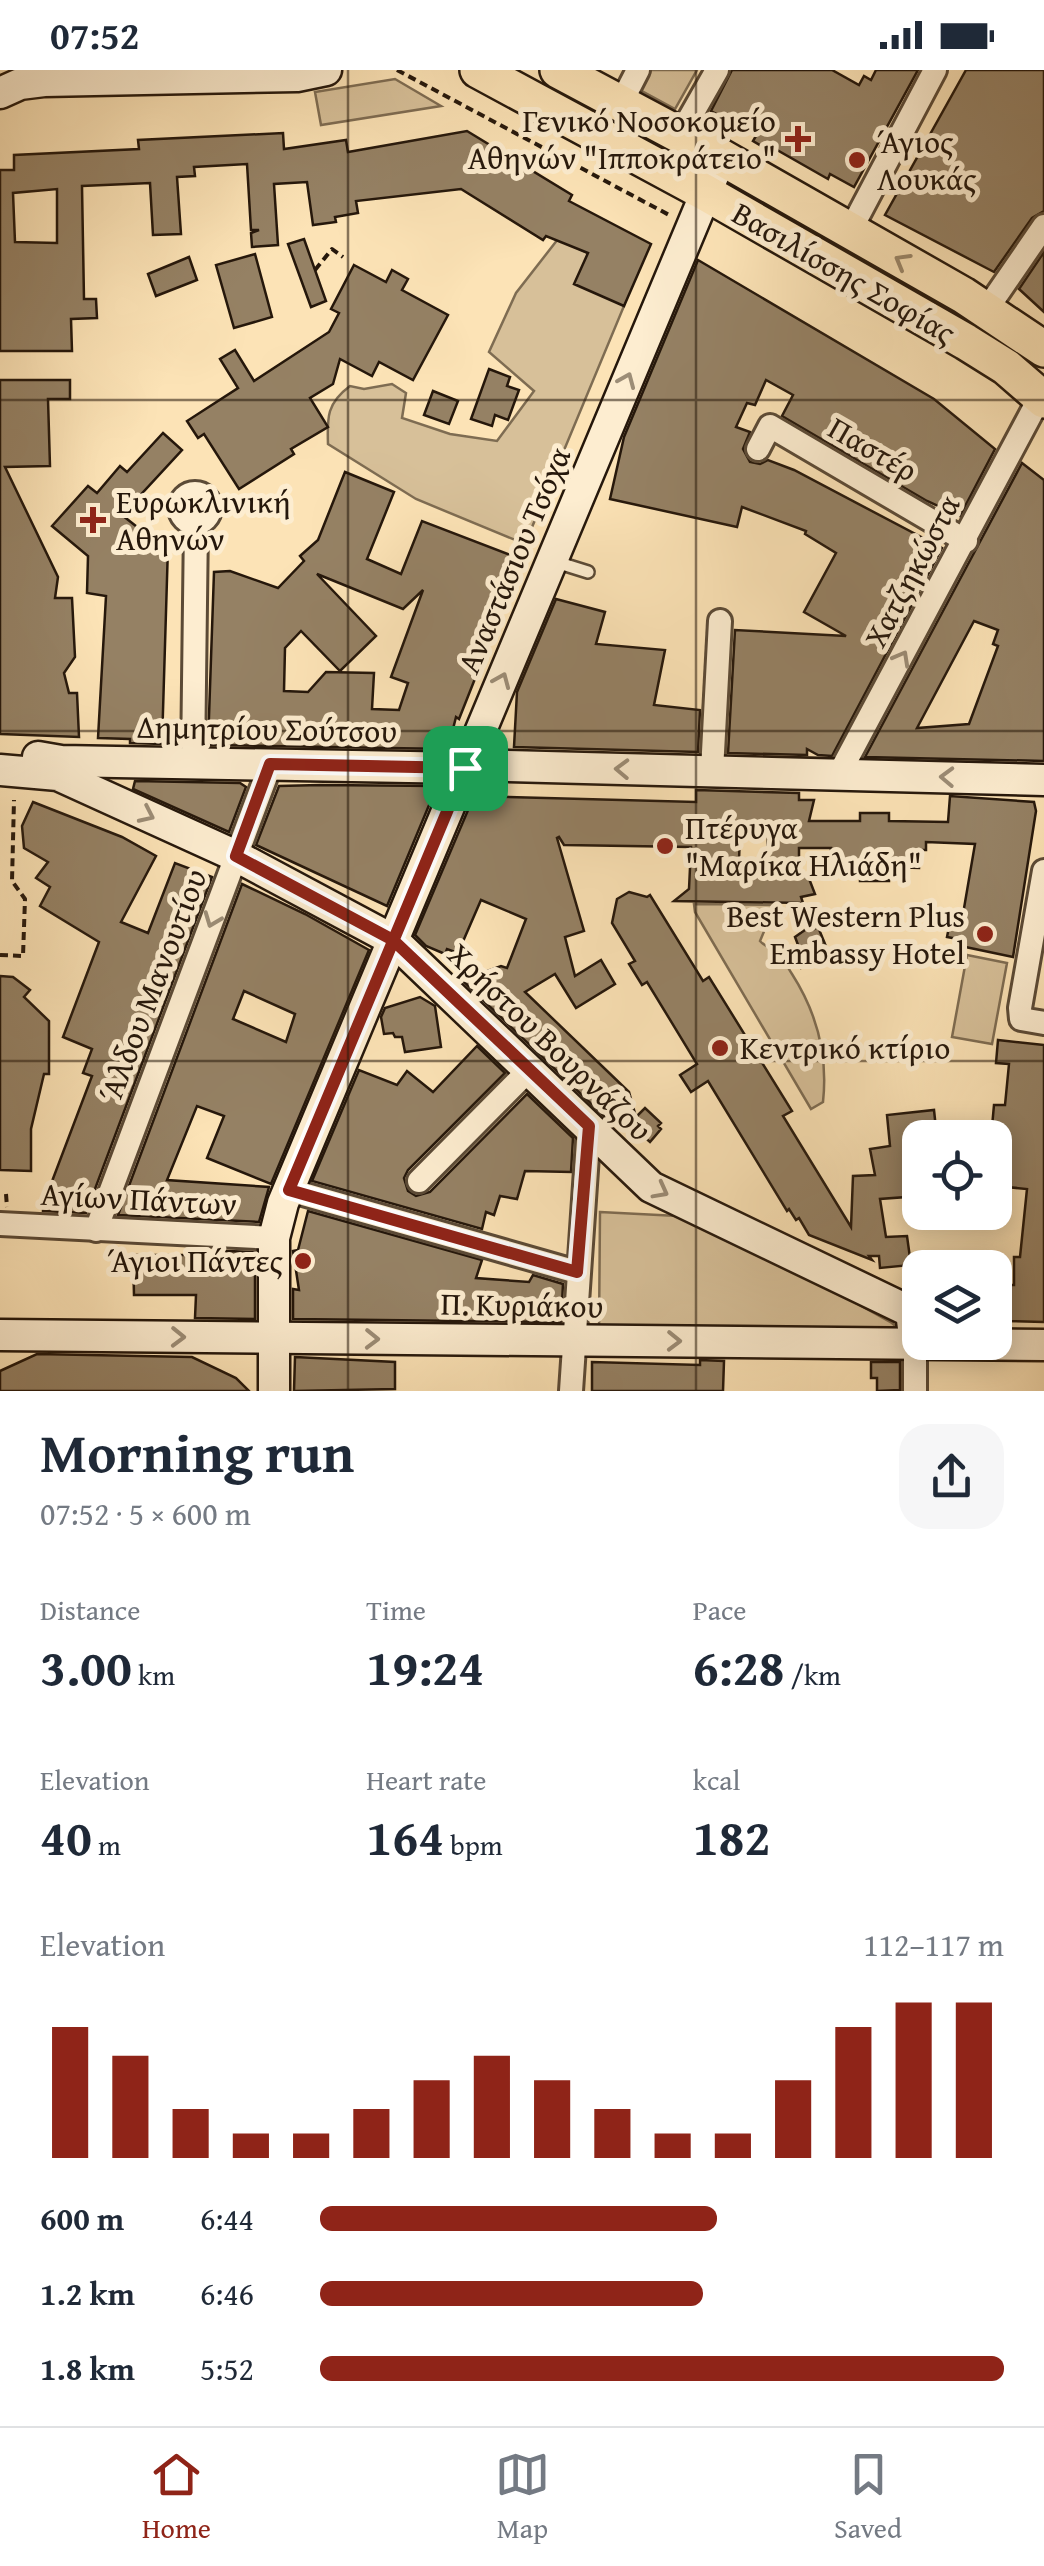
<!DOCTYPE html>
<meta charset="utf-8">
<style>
:root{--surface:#fff;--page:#f6f6f7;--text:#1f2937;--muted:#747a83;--line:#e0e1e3;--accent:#8f2418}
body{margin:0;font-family:"Gentium Book Plus",serif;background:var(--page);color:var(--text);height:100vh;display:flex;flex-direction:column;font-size:38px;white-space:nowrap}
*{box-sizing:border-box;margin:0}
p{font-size:32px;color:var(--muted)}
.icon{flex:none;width:55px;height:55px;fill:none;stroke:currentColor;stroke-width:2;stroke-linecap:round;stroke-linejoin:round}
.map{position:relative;height:1321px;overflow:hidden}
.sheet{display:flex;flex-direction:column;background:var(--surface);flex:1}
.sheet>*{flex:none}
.tools{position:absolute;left:902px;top:1050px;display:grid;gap:20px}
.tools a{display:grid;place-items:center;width:110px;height:110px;border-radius:20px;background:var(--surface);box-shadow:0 5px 25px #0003;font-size:50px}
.pin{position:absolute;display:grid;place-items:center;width:85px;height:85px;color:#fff;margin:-42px;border-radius:20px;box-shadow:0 5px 15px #0006}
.round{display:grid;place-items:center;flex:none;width:105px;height:105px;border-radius:30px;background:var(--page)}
.overview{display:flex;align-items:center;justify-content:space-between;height:170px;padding:0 40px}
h1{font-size:55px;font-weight:700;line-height:75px}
.figures{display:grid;grid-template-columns:repeat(3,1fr);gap:15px;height:170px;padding:10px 40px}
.figures div{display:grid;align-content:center}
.figures b{font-size:50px;font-weight:700}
.figures small{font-size:28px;font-weight:400}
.figures p{font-size:28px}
.chart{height:280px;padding:20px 40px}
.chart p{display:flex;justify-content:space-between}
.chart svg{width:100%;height:180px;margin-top:10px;stroke:var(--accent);stroke-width:6}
ul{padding:0 40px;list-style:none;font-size:32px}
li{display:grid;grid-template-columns:160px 120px 1fr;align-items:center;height:75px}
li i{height:25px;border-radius:12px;background:var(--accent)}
.status{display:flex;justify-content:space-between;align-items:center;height:70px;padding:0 50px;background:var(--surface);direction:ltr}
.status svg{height:28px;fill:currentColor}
.dock{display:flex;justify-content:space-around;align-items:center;height:140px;border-top:2px solid var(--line);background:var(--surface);font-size:28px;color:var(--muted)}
.dock a{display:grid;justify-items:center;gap:5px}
.dock .on{color:var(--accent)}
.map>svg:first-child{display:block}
.green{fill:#d7c099;stroke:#7e6c52;stroke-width:2.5}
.building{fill:#958164;stroke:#25170b;stroke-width:2.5;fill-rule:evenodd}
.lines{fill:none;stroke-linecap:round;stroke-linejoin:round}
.lane-casing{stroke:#5b4a36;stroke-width:16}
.street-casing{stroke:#5b4a36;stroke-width:28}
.secondary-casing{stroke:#25170b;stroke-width:35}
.primary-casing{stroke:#25170b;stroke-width:40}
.path{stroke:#25170b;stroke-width:4;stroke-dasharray:8 5;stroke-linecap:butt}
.lane{stroke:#fdedd0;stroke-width:11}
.street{stroke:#fdedd0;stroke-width:22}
.secondary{stroke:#fdedd0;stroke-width:30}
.primary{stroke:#fce3b6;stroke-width:35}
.oneway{stroke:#9b8769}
.oneway2{stroke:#9c8d77}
.route-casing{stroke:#fff;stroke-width:20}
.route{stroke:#8f2418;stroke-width:12}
.grid{fill:none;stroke:#25170b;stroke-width:2.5;stroke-opacity:0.55}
.poi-dot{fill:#8f2418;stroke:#fdedd0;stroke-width:4}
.labels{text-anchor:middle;stroke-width:10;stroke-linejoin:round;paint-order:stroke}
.poi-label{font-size:32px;fill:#25170b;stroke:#fdedd0;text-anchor:start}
.street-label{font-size:32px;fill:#25170b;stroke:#fdedd0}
</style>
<div class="status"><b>07:52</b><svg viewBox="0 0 49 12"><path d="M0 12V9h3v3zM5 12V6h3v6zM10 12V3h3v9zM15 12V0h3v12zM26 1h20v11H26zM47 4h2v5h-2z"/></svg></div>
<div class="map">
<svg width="1044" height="1321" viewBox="0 0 1044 1321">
<rect width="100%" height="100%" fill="#fce3b6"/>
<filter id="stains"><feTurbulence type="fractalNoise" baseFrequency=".002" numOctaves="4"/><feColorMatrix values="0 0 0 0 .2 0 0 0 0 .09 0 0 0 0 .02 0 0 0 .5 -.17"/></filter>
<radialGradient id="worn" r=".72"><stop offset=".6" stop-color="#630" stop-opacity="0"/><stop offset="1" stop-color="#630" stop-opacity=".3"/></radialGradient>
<g class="green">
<path d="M651,0H697L675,39L640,20Z"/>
<path d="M395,9L441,36L321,55L315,22Z"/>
<path d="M558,169L588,183L624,236L525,474L416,429L328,374C327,347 327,333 350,316L364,319L392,314L406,323L402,348L450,364L497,371L534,321L489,282L516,223Z"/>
<path d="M694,834L775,835L760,871C766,878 773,878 779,884C784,889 788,898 792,904C817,943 828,986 823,1032L811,1039L695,842Z"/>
<path d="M967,885L1007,893L992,974L952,967Z"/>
<path d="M600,1142L678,1146L721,1158L892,1253L915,1274L599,1262Z"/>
</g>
<g class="building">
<path d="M732,0H832L859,15L864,6L871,10L876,0H918L854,117L830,104L828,109L777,80L775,84L753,71L756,66L711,41Z"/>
<path d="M966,0H1044V141L1032,148L994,202L885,145Z"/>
<path d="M467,61L572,125L569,131L651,174L624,236L574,214L588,183L546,166L543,170L461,119L356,131L358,143L335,147L336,152L313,155L307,112L274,114L278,175L252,177L251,163L259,160H251L247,94L194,97L195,106L177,107L181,164L153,165L150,113L82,116L84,229H96L97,248L71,249L72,281H0V100H14V85L139,79L138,70L283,63L284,79L346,70L348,82ZM57,119V173L15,172L13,123Z"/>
<path d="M304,169L326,231L311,237L288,174Z"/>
<path d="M1044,182V242L1019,219Z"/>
<path d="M255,184L272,247L234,258L216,195Z"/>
<path d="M189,187L197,210L156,226L148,204Z"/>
<path d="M698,190L934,329L995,379L960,446L927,431L782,346L793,325L766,310L755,335L747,333L736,357L750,362L743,379L750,392L760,394L768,390L794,400L942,478L832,686L818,685L807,679V685L728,683L735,560L846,566L804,542L836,483L805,464L806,461L742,437L737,457L610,429L624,367Z"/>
<path d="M354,195L386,212L392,200L408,209L402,220L448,245L413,310L379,292L372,306L340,289L333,314L310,328L328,357L291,379L294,384L239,419L204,364L198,368L187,351L238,318L220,289L235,280L254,311L329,262L339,243L331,239Z"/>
<path d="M489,299L510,307L507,316L519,320L508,350L495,345L492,356L471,349Z"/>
<path d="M0,310H70V329H48L50,396L5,397L58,507L55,528H72L75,587L64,603L69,623H77L79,667L0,664Z"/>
<path d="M433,321L458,331L449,354L424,345Z"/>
<path d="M163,363L182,380L122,445L156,472L168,476L162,674L130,673V669L98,668L106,526L87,523L88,486L52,456L88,416L97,423L120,396L127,402Z"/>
<path d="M1022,393L1044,410V691L865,687ZM974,551L998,560L993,574L998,576L969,654L917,658Z"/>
<path d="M345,402L394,422L367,489L401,504L422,451L513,486L490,543L497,547L479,584L484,586L459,649L456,647L448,679L208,675L214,502L230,501L278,518L304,491L300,486L318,470ZM317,504L403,539L423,520L391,607L408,613L399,640L372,639L374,603L326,602L308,622L284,621L285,578L301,561L340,601L376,566Z"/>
<path d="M556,529L605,542L596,574L665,580L654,635L700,640L698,682L514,677L517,622Z"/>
<path d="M135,711L240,713L246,717L229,762L133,719Z"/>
<path d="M320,715L437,716L387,836L256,775L279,716Z"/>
<path d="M696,720L799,723V730H814L809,751H860V743H889V751L948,752L950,726L1034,732L1036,741L1013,887L956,875L958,869L947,867L951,847L962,850L975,774L926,772V780H919V798L889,797V811H860V797H830L831,778H799V805L808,806L815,824L801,827L803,833L674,831L689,819L691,777L564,775L559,767L557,768L584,861L565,867L575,906L601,890L615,914L576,938L555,904L525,922L629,1022L636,1047L645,1038L661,1053L658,1056L661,1059L650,1072L617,1043L609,1051L462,910L501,896L507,898L526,849L481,830L458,883L447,879L445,884L426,876L415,865L474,726L696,732ZM740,763L768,764L767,791L739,790Z"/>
<path d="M33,732L122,767L156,786L121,852L148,863L175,793L212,807L86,1143L43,1141V1135L92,1006L83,1003L92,979L63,967L99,872L40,836L50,817L36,808L48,792L24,778L22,756Z"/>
<path d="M242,814L305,844L369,880L271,1114L207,1088L224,1046L197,1036L167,1110L269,1117L259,1152L118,1145ZM244,921L295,944L286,972L233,949Z"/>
<path d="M629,822L647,827L650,825L703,911L709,907L792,1041L783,1046L851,1157L853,1106L875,1105L870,1079L890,1076L887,1045L934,1040L937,1068H920V1126L880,1129L886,1167L907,1166L911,1195L880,1198L879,1186H869L872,1190L809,1165L799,1148L796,1150L789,1139L787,1141L708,1011L691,1022L680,1005L697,994L647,912L642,915L629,894L635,891L612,853L617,829Z"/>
<path d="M812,855L814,859L818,857L830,886L801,898L793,882L800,880L795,867Z"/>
<path d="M0,906L13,907L30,920L24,927L49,951V1004H44L31,1059V1101L0,1100Z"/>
<path d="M420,927L435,936L441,977L405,982L402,967H395L393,963L384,964L381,947L385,938Z"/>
<path d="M998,970L1044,975V1252L1004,1251L1005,1215H1014V1187H1020L1027,1119L996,1116L1000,1084H995V1068H991L994,1035H1005L1009,994L996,993Z"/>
<path d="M477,976L505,1003L408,1100L404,1108L408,1121L416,1126L430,1122L527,1024L573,1068L571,1102L525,1101L517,1129L500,1126L494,1145L486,1142L482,1159L312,1111L359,1000L397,1015L407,1001L433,1022Z"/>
<path d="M308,1141L482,1190L476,1208L529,1212L533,1205L563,1214L561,1252L293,1249V1219L299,1220L293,1181L298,1180Z"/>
<path d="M226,1181L255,1182V1249L195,1248L196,1225H134L133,1185H195V1201H226Z"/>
<path d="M37,1284L192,1287L236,1308L249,1321H0V1301Z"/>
<path d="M295,1287L395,1292V1319L294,1321Z"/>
<path d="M700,1290L724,1291L723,1321H592V1292L700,1295Z"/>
<path d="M871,1292H900V1320L877,1321V1308H871Z"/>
</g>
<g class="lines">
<g class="lane-casing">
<path id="lane" d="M556,492L588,502"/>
</g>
<g class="street-casing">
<g id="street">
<path d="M621,33L638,0"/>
<path d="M680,65L717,0"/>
<path d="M850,161L935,0"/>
<path d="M987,239L1044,156"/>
<path d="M758,379L770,356L966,471"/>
<circle cx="195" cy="438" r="15"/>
<path d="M193,692L196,453"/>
<path d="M712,701L720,551"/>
<path d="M839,704L1040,327"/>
<path d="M1044,801L1020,938L1021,949L1044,953"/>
<path d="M419,1111L529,1000"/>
<path d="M289,1120L577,1202"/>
<path d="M0,1154L274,1168"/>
<path d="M96,1160L271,693"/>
<path d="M915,1274V1321"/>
<path d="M571,1321L589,1056"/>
</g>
</g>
<g class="secondary-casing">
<g id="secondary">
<path d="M0,23L20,14L44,11L297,6L326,0"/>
<path d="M38,687L61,691L465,698L470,695L1044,710"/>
<path d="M0,700L58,705L236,786L393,870L651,1117L911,1242L915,1274"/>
<path d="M0,1265L1044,1275"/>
<path d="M274,1321V1168L283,1133L721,87"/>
</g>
</g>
<g class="primary-casing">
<g id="primary">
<path d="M478,0L706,123L966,272L1006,297L1044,330"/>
<path d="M558,0L721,87L963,225L1044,279"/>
</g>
</g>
<g class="path">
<path d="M397,0L671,146"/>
<path d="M315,200L332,179L343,187"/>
<path d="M0,885L23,886L25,829L12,811L14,730"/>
<path d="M6,1124L7,1137"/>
</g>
<use href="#lane" class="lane"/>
<use href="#street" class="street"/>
<use href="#secondary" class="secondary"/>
<use href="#primary" class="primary"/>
</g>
<defs><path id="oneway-chevron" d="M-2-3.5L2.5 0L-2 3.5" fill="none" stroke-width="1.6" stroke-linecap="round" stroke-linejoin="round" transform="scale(2.5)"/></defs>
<use class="oneway" href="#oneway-chevron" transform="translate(902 191) rotate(-150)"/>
<g class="oneway2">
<use href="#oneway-chevron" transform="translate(627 310) rotate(-67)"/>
<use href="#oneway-chevron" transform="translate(902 588) rotate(-61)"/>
<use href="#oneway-chevron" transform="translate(502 610) rotate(-67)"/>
<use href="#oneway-chevron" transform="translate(622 699) rotate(-178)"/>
<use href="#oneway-chevron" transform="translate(947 707) rotate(-178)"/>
<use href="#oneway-chevron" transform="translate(147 745) rotate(25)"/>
<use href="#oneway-chevron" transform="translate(212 850) rotate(111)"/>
<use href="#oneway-chevron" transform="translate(661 1121) rotate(28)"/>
<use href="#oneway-chevron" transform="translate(178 1267) rotate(1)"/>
<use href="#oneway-chevron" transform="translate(372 1269) rotate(1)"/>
<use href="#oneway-chevron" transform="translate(674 1271) rotate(1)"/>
</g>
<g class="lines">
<g class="route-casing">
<path id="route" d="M465,698L456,720L379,905L289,1120L577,1202L589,1056L393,870L236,786L270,694L465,698"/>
</g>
<use href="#route" class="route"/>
</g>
<path class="grid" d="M348,0V1321M696,0V1321M0,330H1044M0,661H1044M0,991H1044"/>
<g class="poi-dot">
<path d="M793 54h10v10h10v10h-10v10h-10v-10h-10v-10h10z"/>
<circle cx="857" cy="90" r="10"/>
<path d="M88 435h10v10h10v10h-10v10h-10v-10h-10v-10h10z"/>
<circle cx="665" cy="776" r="10"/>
<circle cx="985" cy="864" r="10"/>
<circle cx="720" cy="978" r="10"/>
<circle cx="303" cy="1191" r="10"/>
</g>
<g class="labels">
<g class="poi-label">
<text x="776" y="62" text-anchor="end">Γενικό Νοσοκομείο<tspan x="776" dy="37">Αθηνών "Ιπποκράτειο"</tspan></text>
<text x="877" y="83">Άγιος<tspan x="877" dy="37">Λουκάς</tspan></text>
<text x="116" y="443">Ευρωκλινική<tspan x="116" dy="37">Αθηνών</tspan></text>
<text x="685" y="769">Πτέρυγα<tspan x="685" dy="37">"Μαρίκα Ηλιάδη"</tspan></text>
<text x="965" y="857" text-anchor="end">Best Western Plus<tspan x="965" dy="37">Embassy Hotel</tspan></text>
<text x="740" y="989">Κεντρικό κτίριο</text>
<text x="283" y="1202" text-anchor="end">Άγιοι Πάντες</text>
</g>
<g class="street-label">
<text transform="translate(844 203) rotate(30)" y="11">Βασιλίσσης Σοφίας</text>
<text transform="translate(873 379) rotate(30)" y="11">Παστέρ</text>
<text transform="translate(514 490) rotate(-67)" y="11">Αναστάσιου Τσόχα</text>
<text transform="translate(912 501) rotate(-62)" y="11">Χατζηκώστα</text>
<text transform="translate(267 659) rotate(1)" y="11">Δημητρίου Σούτσου</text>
<text transform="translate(153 915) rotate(-69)" y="11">Άλδου Μανουτίου</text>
<text transform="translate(550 972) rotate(44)" y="11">Χρήστου Βουρνάζου</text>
<text transform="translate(139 1129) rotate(3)" y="11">Αγίων Πάντων</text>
<text transform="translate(522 1235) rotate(1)" y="11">Π. Κυριάκου</text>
</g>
</g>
<rect width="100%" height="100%" filter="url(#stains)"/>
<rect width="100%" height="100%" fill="url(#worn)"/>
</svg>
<div class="tools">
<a><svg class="icon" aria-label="locate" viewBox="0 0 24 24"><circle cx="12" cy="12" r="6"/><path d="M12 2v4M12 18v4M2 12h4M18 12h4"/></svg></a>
<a><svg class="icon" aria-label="layers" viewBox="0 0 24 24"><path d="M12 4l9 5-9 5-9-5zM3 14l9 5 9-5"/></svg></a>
</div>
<div class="pin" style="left:465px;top:698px;background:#1e9e55"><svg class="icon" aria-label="arrive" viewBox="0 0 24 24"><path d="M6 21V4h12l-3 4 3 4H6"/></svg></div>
</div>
<section class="sheet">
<div class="overview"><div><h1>Morning run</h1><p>07:52 · 5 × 600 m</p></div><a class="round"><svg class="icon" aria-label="share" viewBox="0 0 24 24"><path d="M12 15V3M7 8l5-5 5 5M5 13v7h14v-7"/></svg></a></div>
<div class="figures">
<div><p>Distance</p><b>3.00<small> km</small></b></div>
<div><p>Time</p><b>19:24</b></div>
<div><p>Pace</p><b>6:28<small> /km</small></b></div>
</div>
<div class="figures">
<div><p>Elevation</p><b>40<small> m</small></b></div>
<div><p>Heart rate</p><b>164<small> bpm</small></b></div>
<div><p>kcal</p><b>182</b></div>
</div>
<div class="chart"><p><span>Elevation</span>112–117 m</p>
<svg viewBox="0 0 160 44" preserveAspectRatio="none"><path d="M5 44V12M15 44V19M25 44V32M35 44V38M45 44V38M55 44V32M65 44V25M75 44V19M85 44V25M95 44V32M105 44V38M115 44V38M125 44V25M135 44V12M145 44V6M155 44V6"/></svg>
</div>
<ul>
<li><b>600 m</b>6:44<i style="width:58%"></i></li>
<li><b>1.2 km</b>6:46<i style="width:56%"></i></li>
<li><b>1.8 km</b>5:52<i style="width:100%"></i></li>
</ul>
</section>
<nav class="dock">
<a class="on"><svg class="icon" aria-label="home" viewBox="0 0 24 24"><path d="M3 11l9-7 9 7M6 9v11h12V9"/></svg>Home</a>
<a><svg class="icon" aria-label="map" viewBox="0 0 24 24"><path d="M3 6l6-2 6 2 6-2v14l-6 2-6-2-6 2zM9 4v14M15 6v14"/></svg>Map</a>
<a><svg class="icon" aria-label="saved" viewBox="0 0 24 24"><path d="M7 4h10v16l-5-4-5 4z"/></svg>Saved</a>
</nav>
